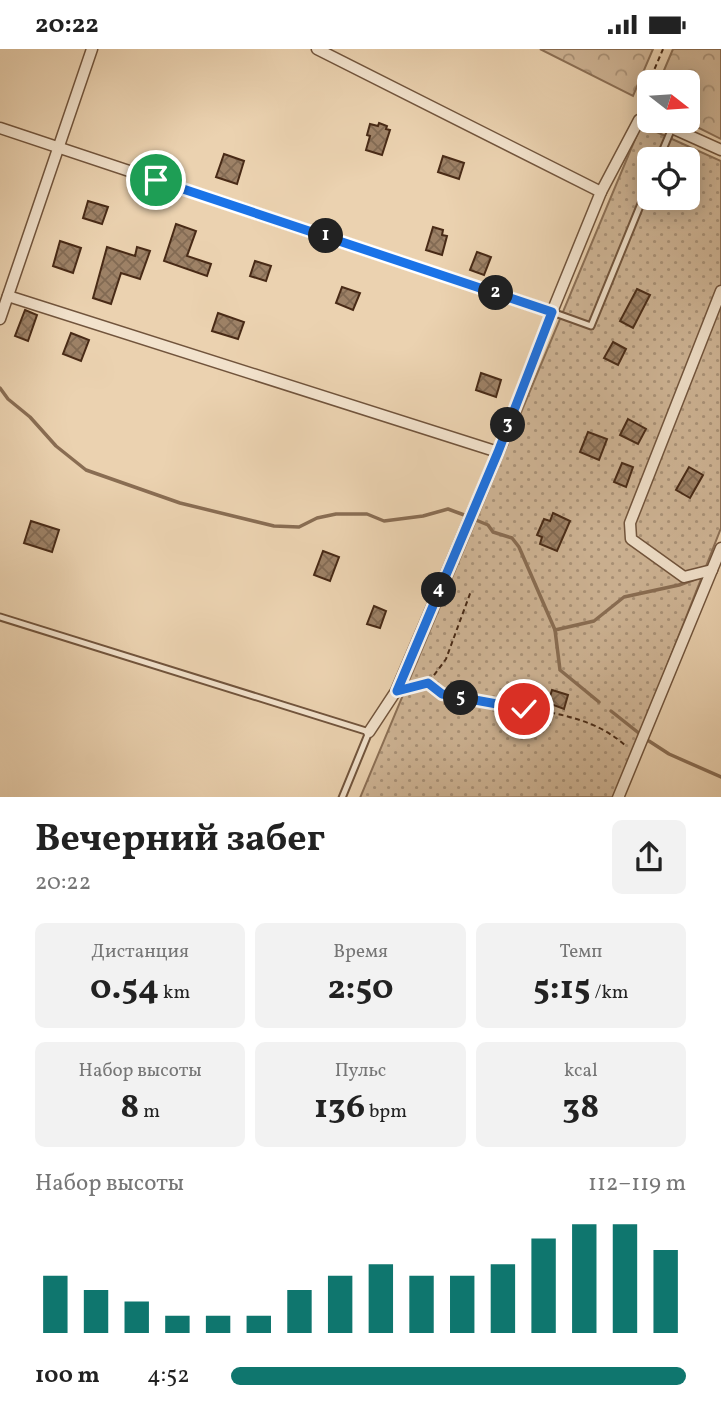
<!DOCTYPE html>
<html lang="ru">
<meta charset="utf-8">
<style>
:root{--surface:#fff;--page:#f2f2f2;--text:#222;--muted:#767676;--accent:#0f766e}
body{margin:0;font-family:Vollkorn,serif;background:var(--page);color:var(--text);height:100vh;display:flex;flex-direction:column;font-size:26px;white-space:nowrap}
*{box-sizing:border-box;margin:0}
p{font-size:23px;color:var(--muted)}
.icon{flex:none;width:38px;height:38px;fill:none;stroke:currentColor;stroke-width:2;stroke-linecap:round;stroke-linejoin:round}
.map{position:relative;height:748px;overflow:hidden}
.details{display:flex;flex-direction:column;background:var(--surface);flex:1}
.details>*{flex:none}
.needle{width:46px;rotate:107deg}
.controls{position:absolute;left:637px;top:21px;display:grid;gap:14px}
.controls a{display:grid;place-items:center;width:63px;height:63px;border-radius:10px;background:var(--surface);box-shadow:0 4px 18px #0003;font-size:35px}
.pin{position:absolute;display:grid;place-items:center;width:60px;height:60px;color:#fff;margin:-30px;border:4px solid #fff;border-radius:50%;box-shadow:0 2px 7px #0007}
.km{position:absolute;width:35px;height:35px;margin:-18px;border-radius:50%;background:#222;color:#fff;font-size:19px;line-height:35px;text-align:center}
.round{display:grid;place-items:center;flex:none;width:74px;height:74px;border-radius:10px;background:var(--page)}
.summary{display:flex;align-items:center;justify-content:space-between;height:119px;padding:0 35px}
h1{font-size:38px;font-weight:700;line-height:52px}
.metrics{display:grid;grid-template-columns:repeat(3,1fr);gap:10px;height:119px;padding:7px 35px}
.metrics div{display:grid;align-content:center;border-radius:10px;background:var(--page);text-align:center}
.metrics b{font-size:35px;font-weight:700}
.metrics small{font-size:19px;font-weight:400}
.metrics p{font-size:19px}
.chart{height:196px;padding:14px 35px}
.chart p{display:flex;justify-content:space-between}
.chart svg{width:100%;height:126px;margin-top:7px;stroke:var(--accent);stroke-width:6}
ul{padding:0 35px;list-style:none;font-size:23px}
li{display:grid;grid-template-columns:112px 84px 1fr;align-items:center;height:52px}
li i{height:18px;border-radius:9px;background:var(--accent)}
.status{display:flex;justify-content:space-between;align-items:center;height:49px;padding:0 35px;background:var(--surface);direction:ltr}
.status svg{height:19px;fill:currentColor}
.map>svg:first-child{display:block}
.grass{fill:url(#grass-dots);stroke:#8c7056;stroke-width:2;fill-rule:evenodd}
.forest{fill:url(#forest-crowns);stroke:#8c7056;stroke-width:2}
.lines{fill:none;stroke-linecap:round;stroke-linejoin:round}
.stream{stroke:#896d53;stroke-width:3.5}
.building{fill:url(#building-cross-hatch);stroke:#482a16;stroke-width:2}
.service-casing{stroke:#71543c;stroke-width:9}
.minor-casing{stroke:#71543c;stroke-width:13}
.path{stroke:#482a16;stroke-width:2;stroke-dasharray:5 3.5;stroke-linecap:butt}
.service{stroke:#f2e2cc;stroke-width:5}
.minor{stroke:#f2e2cc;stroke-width:10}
.route-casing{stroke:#fff;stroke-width:14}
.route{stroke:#1a73e8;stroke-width:9}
</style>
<div class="status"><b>20:22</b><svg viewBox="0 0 49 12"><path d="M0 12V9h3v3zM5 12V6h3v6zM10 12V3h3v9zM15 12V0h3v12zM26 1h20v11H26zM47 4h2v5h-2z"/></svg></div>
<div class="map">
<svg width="721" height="749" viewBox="0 0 721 749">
<defs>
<pattern id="grass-dots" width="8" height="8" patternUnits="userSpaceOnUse" patternTransform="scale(1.75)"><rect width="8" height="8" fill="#cfb596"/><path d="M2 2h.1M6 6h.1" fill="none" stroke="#aa9379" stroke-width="1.8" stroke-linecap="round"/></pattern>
<pattern id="forest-crowns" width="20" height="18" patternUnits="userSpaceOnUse" patternTransform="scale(1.75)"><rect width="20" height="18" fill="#cfb596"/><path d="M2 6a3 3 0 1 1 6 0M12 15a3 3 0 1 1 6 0" fill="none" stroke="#aa9379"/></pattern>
<pattern id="building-cross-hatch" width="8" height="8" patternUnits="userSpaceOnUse" patternTransform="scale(1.75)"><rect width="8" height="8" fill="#9d8166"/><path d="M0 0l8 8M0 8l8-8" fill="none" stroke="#826a53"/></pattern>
</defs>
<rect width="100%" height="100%" fill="#ebd2b0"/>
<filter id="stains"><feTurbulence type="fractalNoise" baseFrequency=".00286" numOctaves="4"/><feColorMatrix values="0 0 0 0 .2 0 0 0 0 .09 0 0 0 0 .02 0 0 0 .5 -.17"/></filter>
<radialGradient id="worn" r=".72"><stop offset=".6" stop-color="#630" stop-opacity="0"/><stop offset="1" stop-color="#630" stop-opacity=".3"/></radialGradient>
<path class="grass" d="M641,76L721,112V479L661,632L619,748L360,749ZM649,110H688V149H649Z"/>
<g class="forest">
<path d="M540,0H653L633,47Z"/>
<path d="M673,0H721V90L685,72H688V33H659Z"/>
</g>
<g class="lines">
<g class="stream">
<path d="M0,339L8,350L30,368L56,397L86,421L180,454L274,477L299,478L317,469L336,465H367L384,472L423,467L448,460L467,467"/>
<path d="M471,469L488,476L493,483L512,489L519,498L555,581L560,621L599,653"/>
<path d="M555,581L594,572L624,548L679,536L695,530"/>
<path d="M611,662L640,685"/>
<path d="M649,692L669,705L721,728"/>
</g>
</g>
<g class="building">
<path d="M379,74L387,77L386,80L390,81L382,106L366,101L370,87L367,86L370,75L378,77Z"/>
<path d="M224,105L244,112L237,135L216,128Z"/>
<path d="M443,107L464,114L459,130L438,123Z"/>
<path d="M88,152L108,158L102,175L83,169Z"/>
<path d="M176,175L196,182L187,207L211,215L207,227L164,212Z"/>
<path d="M433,178L443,181L442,186L447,187L442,206L426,201Z"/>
<path d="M60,192L81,199L73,224L53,217Z"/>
<path d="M107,198L135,207L137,198L150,202L140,230L121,224L111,255L93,249Z"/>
<path d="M477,203L491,208L484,226L470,221Z"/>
<path d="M255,212L271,217L266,232L250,227Z"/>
<path d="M342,238L360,244L353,261L336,254Z"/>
<path d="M637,240L650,246L633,279L620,272Z"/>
<path d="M25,261L37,266L28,292L15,287Z"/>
<path d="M218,264L244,273L238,290L212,282Z"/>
<path d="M71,284L89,291L81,312L63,305Z"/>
<path d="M613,293L626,300L618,316L604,309Z"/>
<path d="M481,324L501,331L496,348L476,341Z"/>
<path d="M628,370L646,380L638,395L620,386Z"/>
<path d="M588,383L607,390L599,411L580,403Z"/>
<path d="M622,414L633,418L626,438L614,433Z"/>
<path d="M689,418L703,426L690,449L676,441Z"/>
<path d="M553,464L570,472L557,502L540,495L542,488L537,486L544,470L550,472Z"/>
<path d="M31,472L59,481L52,503L24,494Z"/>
<path d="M323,502L339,508L330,532L314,526Z"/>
<path d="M374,557L386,562L380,579L367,575Z"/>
<path d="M552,641L568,646L564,660L548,654Z"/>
</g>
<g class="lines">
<g class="service-casing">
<g id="service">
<path d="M659,110L672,79"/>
<path d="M552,263L591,277L649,135"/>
<path d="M0,568L369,683L342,749"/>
</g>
</g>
<g class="minor-casing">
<g id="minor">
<path d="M317,0L601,143"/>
<path d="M0,79L552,263"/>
<path d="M8,247L498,403"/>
<path d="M0,270L92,0"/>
<path d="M712,521L684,528L631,490L630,474L721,242"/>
<path d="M369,683L396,642L498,403L552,263L601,143L639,71L672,79L721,101"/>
<path d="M618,749L721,499"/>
</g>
</g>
<g class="path">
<path d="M641,60L644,45L663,0"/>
<path d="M429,633L446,610L471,542"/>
<path d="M411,638L428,634C446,648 466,651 489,655C537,662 588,663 626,697"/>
</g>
<use href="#service" class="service"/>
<use href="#minor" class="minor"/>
</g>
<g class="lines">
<g class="route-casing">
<path id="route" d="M156,131L552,263L498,403L397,642L428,634L442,645L524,660"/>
</g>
<use href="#route" class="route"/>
</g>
<rect width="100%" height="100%" filter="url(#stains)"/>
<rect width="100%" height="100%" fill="url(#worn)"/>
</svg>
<div class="controls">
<a><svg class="needle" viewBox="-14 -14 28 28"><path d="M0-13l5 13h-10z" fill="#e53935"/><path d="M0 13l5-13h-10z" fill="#767676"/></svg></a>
<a><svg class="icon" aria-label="locate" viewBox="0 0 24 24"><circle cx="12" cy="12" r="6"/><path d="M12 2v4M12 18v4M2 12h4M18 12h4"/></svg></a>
</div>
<div class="pin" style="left:156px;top:131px;background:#1e9e55"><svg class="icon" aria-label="arrive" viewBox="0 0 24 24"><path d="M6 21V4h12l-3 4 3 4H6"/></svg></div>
<div class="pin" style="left:524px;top:660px;background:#d93025"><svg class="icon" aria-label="check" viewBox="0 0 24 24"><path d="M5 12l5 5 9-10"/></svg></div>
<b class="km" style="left:326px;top:187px">1</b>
<b class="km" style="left:496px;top:244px">2</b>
<b class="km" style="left:508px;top:376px">3</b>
<b class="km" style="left:439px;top:541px">4</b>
<b class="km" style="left:461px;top:649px">5</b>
</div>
<section class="details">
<div class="summary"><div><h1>Вечерний забег</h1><p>20:22</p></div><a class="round"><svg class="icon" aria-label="share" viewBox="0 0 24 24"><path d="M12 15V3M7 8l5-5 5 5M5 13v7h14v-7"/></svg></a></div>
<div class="metrics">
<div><p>Дистанция</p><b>0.54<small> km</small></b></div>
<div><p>Время</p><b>2:50</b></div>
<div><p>Темп</p><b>5:15<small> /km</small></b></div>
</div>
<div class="metrics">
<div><p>Набор высоты</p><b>8<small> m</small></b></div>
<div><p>Пульс</p><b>136<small> bpm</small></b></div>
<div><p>kcal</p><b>38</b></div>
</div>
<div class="chart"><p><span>Набор высоты</span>112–119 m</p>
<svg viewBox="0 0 160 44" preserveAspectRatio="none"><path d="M5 44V24M15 44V29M25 44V33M35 44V38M45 44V38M55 44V38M65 44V29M75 44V24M85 44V20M95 44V24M105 44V24M115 44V20M125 44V11M135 44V6M145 44V6M155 44V15"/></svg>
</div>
<ul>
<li><b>100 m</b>4:52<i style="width:100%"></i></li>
</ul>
</section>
